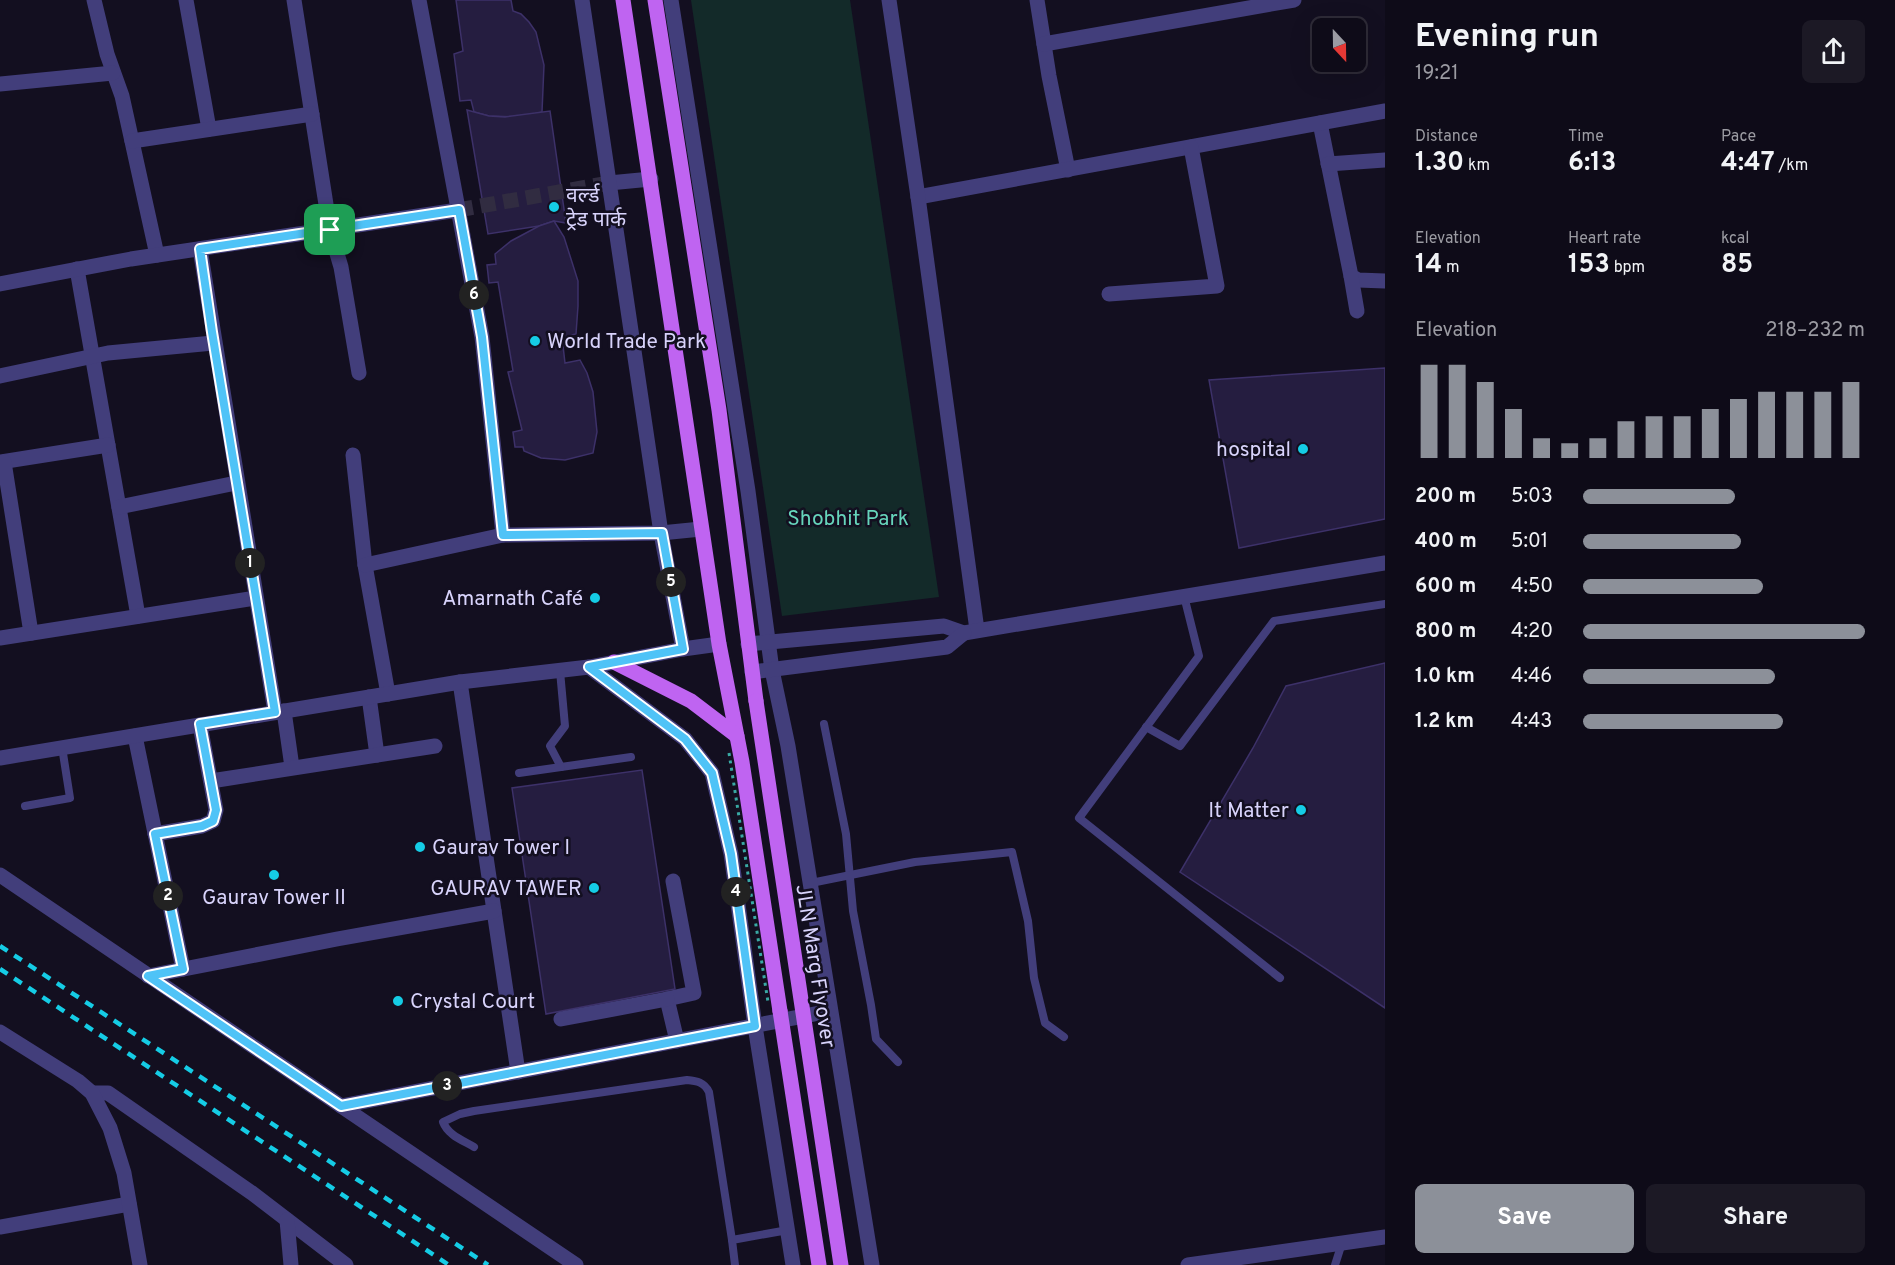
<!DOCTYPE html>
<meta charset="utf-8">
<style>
:root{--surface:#0e0b18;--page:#1c1925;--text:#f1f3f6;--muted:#9b9ba2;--line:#2e2b37;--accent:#8c9099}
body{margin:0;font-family:Overpass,"Noto Sans Devanagari",sans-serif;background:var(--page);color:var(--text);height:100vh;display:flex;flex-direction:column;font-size:22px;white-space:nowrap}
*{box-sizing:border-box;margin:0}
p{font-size:20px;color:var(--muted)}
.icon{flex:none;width:33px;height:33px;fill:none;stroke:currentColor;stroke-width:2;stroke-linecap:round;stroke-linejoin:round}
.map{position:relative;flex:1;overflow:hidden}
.details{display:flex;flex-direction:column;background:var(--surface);width:510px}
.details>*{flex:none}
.needle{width:39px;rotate:158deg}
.buttons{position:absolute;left:1312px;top:18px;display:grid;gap:12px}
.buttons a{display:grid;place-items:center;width:54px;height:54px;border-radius:9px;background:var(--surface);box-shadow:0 6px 24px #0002,0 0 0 2px var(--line);font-size:30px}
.pin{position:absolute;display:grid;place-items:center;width:51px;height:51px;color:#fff;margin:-26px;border-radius:12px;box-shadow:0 3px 9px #0006}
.km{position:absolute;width:30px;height:30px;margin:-15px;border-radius:50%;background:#222;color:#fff;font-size:16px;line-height:30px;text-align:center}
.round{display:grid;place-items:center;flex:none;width:63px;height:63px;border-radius:9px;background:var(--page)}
.summary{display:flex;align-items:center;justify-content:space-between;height:102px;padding:0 30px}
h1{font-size:33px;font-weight:700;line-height:45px}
.stats{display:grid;grid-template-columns:repeat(3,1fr);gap:9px;height:102px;padding:6px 30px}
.stats div{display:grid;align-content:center}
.stats b{font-size:26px;font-weight:700}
.stats small{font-size:16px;font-weight:400}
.stats p{font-size:16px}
.chart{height:168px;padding:12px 30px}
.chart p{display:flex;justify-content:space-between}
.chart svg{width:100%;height:108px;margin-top:6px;stroke:var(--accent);stroke-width:6}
.cta{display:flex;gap:12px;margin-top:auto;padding:12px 30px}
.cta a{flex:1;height:69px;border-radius:9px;background:var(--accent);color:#fff;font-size:24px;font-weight:700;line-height:69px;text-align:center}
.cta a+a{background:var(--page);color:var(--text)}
ul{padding:0 30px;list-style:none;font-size:20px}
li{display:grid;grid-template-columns:96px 72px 1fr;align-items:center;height:45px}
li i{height:15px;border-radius:8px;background:var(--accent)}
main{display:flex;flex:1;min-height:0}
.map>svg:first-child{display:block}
.green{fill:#132a29}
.building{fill:#251d40;stroke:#3d3169;stroke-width:1.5}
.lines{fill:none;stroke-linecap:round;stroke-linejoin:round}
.minor-tunnel{stroke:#312c41;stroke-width:15;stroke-dasharray:15 8;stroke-linecap:butt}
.service{stroke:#423e7b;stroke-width:8}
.minor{stroke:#423e7b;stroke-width:15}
.tertiary{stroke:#423e7b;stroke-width:15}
.primary{stroke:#bf64f1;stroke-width:15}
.rail{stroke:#15cce5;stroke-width:4.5;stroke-dasharray:9 8;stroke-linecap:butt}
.path-bridge{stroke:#39a9a4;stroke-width:3;stroke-dasharray:3 4.5;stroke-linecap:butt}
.primary-bridge{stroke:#bf64f1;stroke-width:15}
.route-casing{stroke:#fff;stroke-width:12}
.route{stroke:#4fc3f7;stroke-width:8}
.poi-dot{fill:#15cce5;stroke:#130f20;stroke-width:2}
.labels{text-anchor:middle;stroke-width:5;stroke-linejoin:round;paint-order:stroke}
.poi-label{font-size:21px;fill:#d8d3fb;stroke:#130f20;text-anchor:start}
.park-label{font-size:21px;fill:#66d4bb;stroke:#130f20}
.street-label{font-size:21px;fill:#d8d3fb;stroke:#130f20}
</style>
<main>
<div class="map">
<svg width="1385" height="1265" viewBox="0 0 1385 1265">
<rect width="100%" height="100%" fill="#130f20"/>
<path class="green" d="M691,0H850L939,597L782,616Z"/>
<g class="building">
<path d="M456,0H511L513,11L521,14L529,22L536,32L544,65L542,112L522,117L489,116L474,112L471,100L460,101L454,54L463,51Z"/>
<path d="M467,110L489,116L505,117L550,111L566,223L554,221L539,226L488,234Z"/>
<path d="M554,221L564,237L578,281V306L576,334L562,337L565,363L580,360L587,373L593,392L597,432L593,453L565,460L541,458L524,451L523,447H515L513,432L522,430L508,372L513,371L498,282L489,283L487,265L496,264L495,254L511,241L539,226Z"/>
<path d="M1385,368V519L1239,548L1209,380Z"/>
<path d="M1385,663V1008L1180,872L1253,748L1286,686Z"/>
<path d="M642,770L675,989L546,1014L512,788Z"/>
</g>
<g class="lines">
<path class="minor-tunnel" d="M458,210L609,183"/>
<g class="service">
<path d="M1184,596L1199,656L1079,818L1280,978"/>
<path d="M560,671L565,726L550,746L561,767L631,757"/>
<path d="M824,724L846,834L853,911L871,1005L876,1039L898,1062"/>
<path d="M1146,727L1180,746L1274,621L1385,604"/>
<path d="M519,773L561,767"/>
<path d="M25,806L70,798L62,747"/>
<path d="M811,883L915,862L1012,852L1028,921L1034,978L1045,1023L1064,1037"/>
<path d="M474,1147C462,1140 448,1135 443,1122L460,1114L474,1111L687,1080C697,1081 704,1082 709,1092L732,1240"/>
<path d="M735,1265L732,1240L788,1230"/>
<path d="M1335,1265L1342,1243"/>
</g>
<g class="minor">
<path d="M94,0L107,54L122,96L157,255"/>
<path d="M186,0L209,129"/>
<path d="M294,0L330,230L341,267L359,373"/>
<path d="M1037,0L1049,76L1068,170"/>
<path d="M1044,44L1294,0"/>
<path d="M0,84L113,73"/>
<path d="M1320,123L1351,276L1358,280L1385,281"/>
<path d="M132,141L312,114"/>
<path d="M1328,164L1385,160"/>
<path d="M609,183L651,179"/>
<path d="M918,197L1385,111"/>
<path d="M200,249L275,712"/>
<path d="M77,269L138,616"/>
<path d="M1351,276L1357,311"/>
<path d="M0,284L131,259L458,210"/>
<path d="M1109,294L1217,286L1191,147"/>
<path d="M0,376L108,353L213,343"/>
<path d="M353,455L365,565L388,694"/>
<path d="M0,462L108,445"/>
<path d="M4,462L31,633"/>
<path d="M119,507L236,483"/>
<path d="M503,535L661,533L701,529"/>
<path d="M365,565L503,535L482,337L419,0"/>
<path d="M0,638L256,598"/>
<path d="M460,682L518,1072"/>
<path d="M369,697L377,755"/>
<path d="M284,711L292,767"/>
<path d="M135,736L183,969"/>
<path d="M211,781L435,746"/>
<path d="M155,834L202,826L213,821L216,810L200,725"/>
<path d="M673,881L694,993L667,999L677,1041"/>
<path d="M148,976L337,939L494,911"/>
<path d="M561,1019L667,999"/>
<path d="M92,1093H108L252,1193L346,1265"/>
<path d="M287,1220L291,1265"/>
<path d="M0,1227L129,1204"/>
<path d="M1188,1265L1385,1237"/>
</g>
<g class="tertiary">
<path d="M582,0L661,533L683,649"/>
<path d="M671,0L748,491L772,670L788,746L872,1265"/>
<path d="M889,0L918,197L977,630"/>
<path d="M748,644L944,626L964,633L1385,563"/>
<path d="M589,667L685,739L712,773L731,854L755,1026L793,1265"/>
<path d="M752,672L947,647L964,633"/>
<path d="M0,758L460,682L589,667L683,649L719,644"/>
<path d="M0,875L576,1265"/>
<path d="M0,1032L78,1081L92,1093L110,1128L124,1173L140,1265"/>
<path d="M341,1106L830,1011"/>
</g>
<g class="primary">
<path d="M623,0L719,644L742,762L780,1011"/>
<path d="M655,0L719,410L756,701"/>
<path d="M614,662L691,701L737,736"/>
</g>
<g class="rail">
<path d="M0,946L488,1265"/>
<path d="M0,969L449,1265"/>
</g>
<path class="path-bridge" d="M729,753L768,1002"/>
<g class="primary-bridge">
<path d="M756,701L841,1265"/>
<path d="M780,1011L819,1265"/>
</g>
</g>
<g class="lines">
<g class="route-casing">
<path id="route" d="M459,210L482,337L503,535L662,533L683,649L589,667L685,739L712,773L731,854L755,1026L341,1106L148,976L183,969L155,834L202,826L213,821L216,810L200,724L275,712L212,332L200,249Z"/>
</g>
<use href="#route" class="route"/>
</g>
<g class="poi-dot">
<circle cx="554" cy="207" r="6"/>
<circle cx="535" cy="341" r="6"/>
<circle cx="1303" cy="449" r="6"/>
<circle cx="595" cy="598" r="6"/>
<circle cx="1301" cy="810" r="6"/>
<circle cx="420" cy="847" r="6"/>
<circle cx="274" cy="875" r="6"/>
<circle cx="594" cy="888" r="6"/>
<circle cx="398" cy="1001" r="6"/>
</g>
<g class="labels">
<g class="poi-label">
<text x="566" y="202">वर्ल्ड<tspan x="566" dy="24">ट्रेड पार्क</tspan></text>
<text x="547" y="348">World Trade Park</text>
<text x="1291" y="456" text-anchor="end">hospital</text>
<text x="583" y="605" text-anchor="end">Amarnath Café</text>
<text x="1289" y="817" text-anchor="end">It Matter</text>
<text x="432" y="854">Gaurav Tower I</text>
<text x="582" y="895" text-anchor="end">GAURAV TAWER</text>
<text x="274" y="904" text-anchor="middle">Gaurav Tower II</text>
<text x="410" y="1008">Crystal Court</text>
</g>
<g class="park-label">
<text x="848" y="525">Shobhit Park</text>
</g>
<g class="street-label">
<text transform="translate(816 966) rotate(81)" y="7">JLN Marg Flyover</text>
</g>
</g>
</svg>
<div class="buttons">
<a><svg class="needle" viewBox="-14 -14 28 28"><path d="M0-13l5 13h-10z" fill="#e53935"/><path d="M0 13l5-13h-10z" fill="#9b9ba2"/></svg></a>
</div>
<div class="pin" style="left:330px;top:230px;background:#1e9e55"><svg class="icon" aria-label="arrive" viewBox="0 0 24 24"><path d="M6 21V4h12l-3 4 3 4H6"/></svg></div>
<b class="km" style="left:250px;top:563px">1</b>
<b class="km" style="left:168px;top:896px">2</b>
<b class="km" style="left:447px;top:1086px">3</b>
<b class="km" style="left:736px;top:892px">4</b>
<b class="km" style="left:671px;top:582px">5</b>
<b class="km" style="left:474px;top:295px">6</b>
</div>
<section class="details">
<div class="summary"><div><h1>Evening run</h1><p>19:21</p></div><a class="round"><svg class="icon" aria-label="share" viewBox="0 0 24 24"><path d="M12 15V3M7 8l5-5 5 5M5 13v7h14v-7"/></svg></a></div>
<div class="stats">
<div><p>Distance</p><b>1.30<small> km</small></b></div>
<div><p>Time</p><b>6:13</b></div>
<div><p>Pace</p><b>4:47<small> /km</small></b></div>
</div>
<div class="stats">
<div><p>Elevation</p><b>14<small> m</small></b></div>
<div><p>Heart rate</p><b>153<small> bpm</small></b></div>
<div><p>kcal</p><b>85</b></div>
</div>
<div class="chart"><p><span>Elevation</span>218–232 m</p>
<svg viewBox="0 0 160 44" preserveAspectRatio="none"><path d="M5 44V6M15 44V6M25 44V13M35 44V24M45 44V36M55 44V38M65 44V36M75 44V29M85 44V27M95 44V27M105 44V24M115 44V20M125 44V17M135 44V17M145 44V17M155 44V13"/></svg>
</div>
<ul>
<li><b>200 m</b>5:03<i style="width:54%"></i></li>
<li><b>400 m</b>5:01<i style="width:56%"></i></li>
<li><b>600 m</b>4:50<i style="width:64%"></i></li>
<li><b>800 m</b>4:20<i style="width:100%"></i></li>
<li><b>1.0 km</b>4:46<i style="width:68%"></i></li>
<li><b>1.2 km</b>4:43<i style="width:71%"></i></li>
</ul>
<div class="cta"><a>Save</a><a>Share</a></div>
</section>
</main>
